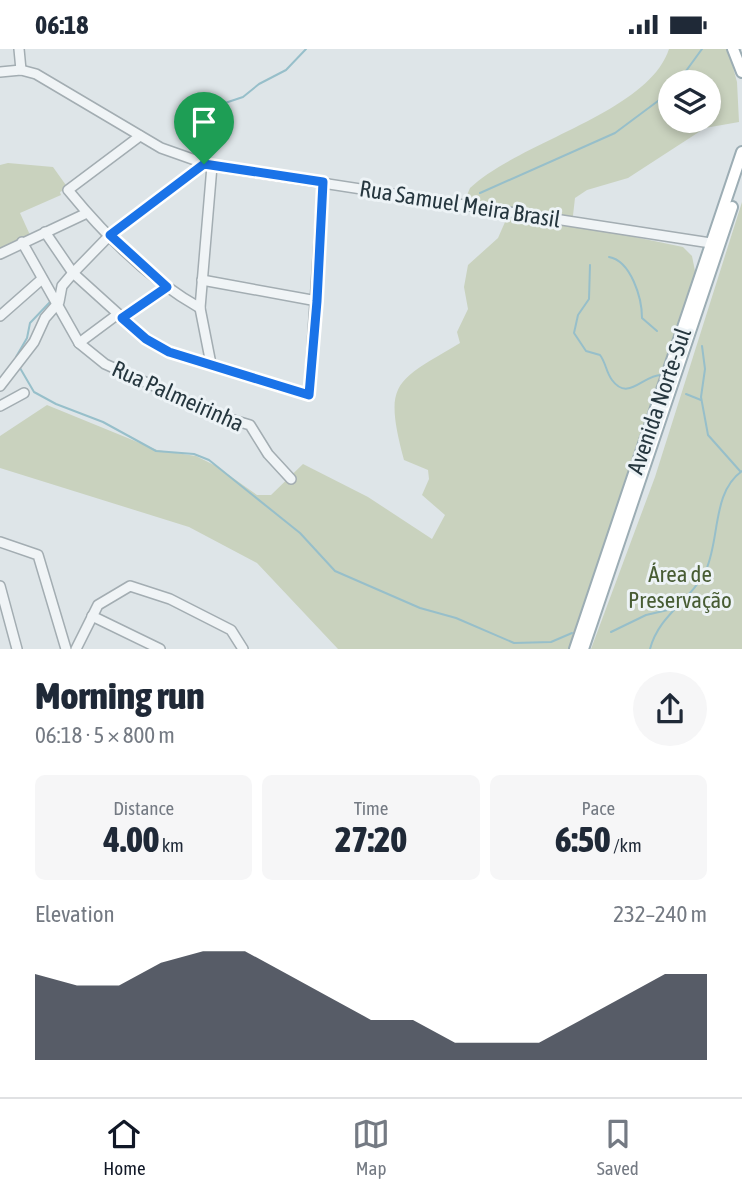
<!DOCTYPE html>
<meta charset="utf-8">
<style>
:root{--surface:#fff;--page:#f6f6f7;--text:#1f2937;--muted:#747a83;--line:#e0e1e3;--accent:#111827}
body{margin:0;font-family:"Asap Condensed",sans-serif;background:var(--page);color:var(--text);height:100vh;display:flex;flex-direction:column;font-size:26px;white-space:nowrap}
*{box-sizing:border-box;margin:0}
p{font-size:23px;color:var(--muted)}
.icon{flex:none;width:38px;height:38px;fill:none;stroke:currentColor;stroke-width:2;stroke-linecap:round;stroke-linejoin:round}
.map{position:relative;height:600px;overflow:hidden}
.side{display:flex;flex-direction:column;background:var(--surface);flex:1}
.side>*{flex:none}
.tools{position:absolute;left:658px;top:21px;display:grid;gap:14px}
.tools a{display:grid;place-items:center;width:63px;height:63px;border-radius:50%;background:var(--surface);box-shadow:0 4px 10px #0003;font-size:35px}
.pin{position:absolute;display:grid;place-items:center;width:60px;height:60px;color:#fff;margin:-72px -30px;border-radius:50% 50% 50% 0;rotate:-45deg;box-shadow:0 0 7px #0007}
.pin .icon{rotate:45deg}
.round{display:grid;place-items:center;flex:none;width:74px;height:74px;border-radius:37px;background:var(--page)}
.summary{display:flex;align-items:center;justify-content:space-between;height:119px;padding:0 35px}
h1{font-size:38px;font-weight:800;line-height:52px}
.figures{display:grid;grid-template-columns:repeat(3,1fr);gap:10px;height:119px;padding:7px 35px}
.figures div{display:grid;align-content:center;border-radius:10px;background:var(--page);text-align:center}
.figures b{font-size:35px;font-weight:800}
.figures small{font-size:19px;font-weight:400}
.figures p{font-size:19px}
.chart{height:196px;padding:14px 35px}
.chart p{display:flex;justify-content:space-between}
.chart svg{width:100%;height:126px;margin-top:7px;fill:var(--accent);opacity:.7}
.status{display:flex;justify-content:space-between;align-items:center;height:49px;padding:0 35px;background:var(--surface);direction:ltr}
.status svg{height:19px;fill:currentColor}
.menu{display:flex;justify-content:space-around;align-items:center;height:98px;border-top:2px solid var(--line);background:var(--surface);font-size:19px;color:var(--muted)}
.menu a{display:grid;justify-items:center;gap:4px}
.menu .selected{color:var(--accent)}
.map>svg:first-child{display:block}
.green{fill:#c9d2be;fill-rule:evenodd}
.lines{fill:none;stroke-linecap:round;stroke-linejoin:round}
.stream{stroke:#97bfca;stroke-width:2}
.minor-casing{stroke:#a3adb2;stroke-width:12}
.major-casing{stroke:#9cadb4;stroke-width:14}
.minor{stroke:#f0f4f6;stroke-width:9}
.major{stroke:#fff;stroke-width:10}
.route-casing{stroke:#fff;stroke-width:14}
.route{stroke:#1a73e8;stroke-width:9}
.labels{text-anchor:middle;stroke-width:6;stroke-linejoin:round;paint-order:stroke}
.street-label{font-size:23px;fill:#26373f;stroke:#edf3f6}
.park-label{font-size:23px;fill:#475c33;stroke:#edf3f6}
</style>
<div class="status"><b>06:18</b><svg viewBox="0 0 49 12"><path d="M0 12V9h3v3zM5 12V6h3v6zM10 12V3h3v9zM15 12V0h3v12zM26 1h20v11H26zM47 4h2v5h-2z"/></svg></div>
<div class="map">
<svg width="742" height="600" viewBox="0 0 742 600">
<rect width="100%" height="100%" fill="#dee5e8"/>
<g class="green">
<path d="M669,0H728L737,33L739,73L705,79L628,129L587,141L575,149L572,175L683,198L692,207L696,227L571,600H338L257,514L189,478L0,419V387L47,356L157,401L196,407L216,417L257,446H271L303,415L368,448L432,490L445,466L422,446L429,430L428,421L404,411C383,332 395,333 460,294L457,283L468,260L464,238L468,216L498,189L509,164L470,149L467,146L470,139C520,92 648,64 669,0ZM670,33H709V72H670Z"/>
<path d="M8,114L53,118L68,139L60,143L61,146L20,164L30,186L0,202V116Z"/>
<path d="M742,153V600H591L655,428Z"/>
</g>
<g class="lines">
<g class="stream">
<path d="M678,33L702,0"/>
<path d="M206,81L219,65L222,55L243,48L259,35L286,21L306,0"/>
<path d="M480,144L615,84L670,43"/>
<path d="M609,208C631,212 642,249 642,269L657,282"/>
<path d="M590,216L589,250L578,266L574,284L586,302L600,306C606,314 606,323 612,331C628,353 643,326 661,326"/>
<path d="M702,297L705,320L701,348L708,386L740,422"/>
<path d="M16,308L27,289L30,274L50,253"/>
<path d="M20,319L34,343L56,355L103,373L156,402L194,405L209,411L300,484L335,522L420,559L456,569L514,594L551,593L572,584"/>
<path d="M686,345L701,351"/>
<path d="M611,583L646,566L672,560"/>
<path d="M650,600C659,565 691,552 706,521C720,490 712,443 742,422"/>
</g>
<g class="minor-casing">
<g id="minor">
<path d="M19,0L21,21"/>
<path d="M0,23L21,21L36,25L161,99L212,117L717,195"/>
<path d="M140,87L68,141C104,185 150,231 200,259"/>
<path d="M45,183L73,224L146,290L169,303L309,346L323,133"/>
<path d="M22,193L79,294L105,315L223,368L250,376L268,405L291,430"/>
<path d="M0,205L87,164"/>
<path d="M202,231L317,252"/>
<path d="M0,267L42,230"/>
<path d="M122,269L167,238"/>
<path d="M79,294L118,265"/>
<path d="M211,315L200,259L212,117"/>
<path d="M0,337L34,293L45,269L59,253L62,237L73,224L110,186L204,115"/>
<path d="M0,357L24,344"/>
<path d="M0,493L38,506L66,600"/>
<path d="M0,537L17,600"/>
<path d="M92,567L160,600"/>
<path d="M76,600L98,556L130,537L170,550L231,581L243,600"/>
</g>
</g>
<g class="major-casing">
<g id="major">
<path d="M733,0L742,23"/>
<path d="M575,600L742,103"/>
<path d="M583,600L732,158"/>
</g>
</g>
<use href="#minor" class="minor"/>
<use href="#major" class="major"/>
</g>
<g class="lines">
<g class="route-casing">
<path id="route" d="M204,115L323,133L317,252L309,346L169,303L146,290L122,269L167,238L110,186Z"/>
</g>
<use href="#route" class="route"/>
</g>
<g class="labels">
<g class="street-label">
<text transform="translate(460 155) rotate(9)" y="8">Rua Samuel Meira Brasil</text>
<text transform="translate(178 347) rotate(24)" y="8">Rua Palmeirinha</text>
<text transform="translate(659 352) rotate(-71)" y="8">Avenida Norte-Sul</text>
</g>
<g class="park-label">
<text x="680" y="533">Área de<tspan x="680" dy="26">Preservação</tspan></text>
</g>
</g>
</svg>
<div class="tools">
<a><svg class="icon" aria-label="layers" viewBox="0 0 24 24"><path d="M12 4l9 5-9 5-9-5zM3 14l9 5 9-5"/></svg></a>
</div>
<div class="pin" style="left:204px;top:115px;background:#1e9e55"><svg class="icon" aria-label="arrive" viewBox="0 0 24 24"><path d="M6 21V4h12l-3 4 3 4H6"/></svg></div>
</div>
<section class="side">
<div class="summary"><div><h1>Morning run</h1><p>06:18 · 5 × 800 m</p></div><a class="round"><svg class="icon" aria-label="share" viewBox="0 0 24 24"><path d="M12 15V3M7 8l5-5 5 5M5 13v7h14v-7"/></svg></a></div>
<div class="figures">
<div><p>Distance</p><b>4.00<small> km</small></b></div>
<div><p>Time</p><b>27:20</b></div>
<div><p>Pace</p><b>6:50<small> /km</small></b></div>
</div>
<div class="chart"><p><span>Elevation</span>232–240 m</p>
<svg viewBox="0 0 160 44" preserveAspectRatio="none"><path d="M0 44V14L10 18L20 18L30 10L40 6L50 6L60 14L70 22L80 30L90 30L100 38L110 38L120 38L130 30L140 22L150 14L160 14V44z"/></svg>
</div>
</section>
<nav class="menu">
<a class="selected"><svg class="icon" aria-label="home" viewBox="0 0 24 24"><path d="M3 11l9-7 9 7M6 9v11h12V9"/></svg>Home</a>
<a><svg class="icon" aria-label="map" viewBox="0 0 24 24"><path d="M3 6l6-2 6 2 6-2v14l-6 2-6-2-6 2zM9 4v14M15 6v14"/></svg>Map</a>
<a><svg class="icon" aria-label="saved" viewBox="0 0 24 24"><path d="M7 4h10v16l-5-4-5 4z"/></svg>Saved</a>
</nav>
